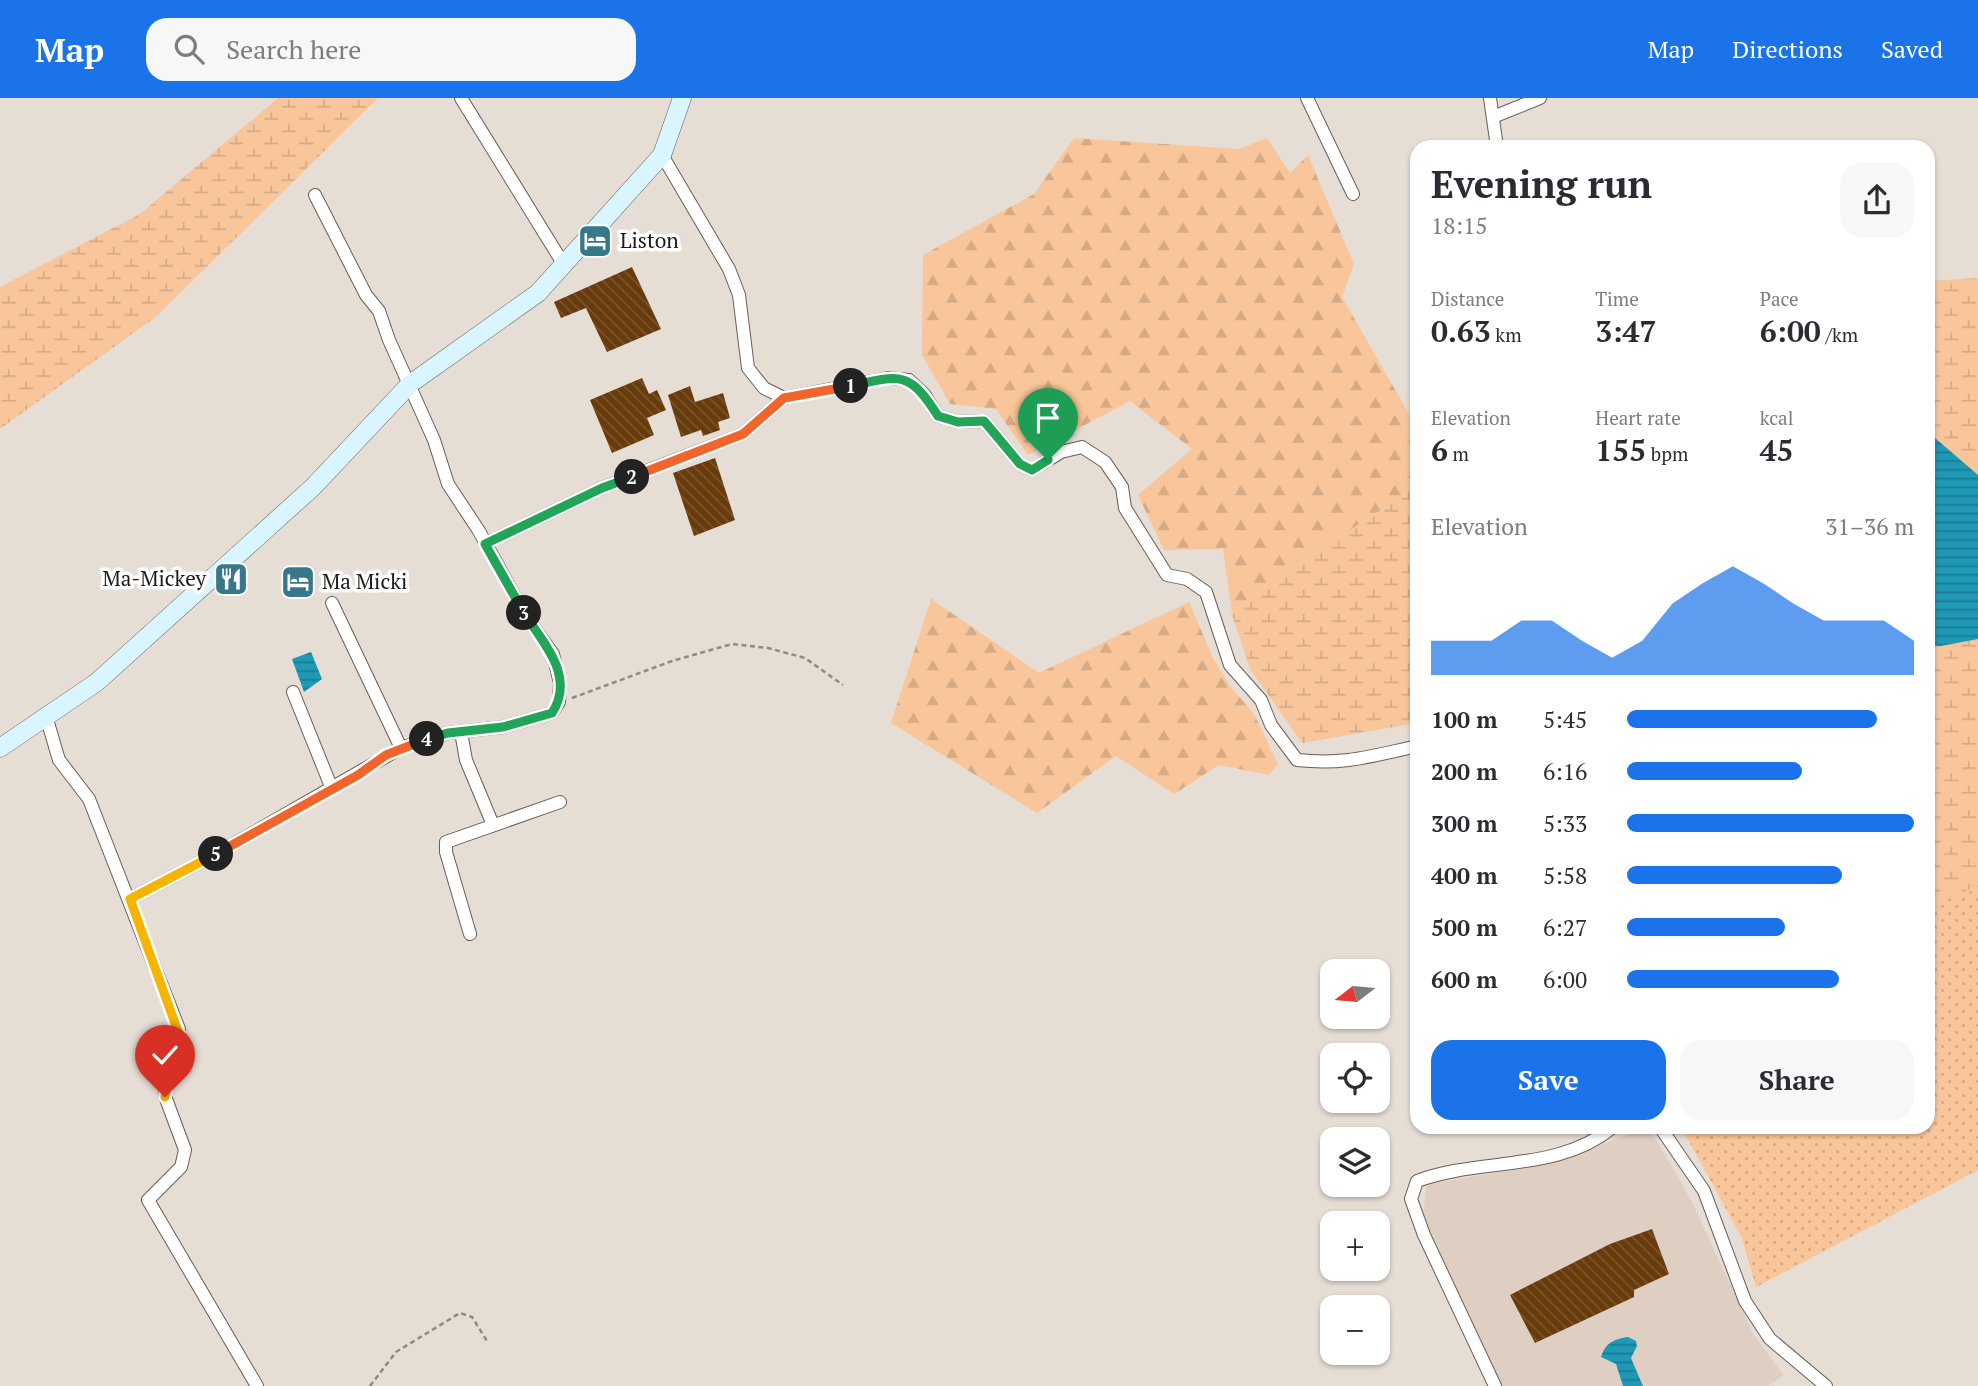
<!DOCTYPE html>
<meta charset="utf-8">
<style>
:root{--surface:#fff;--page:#f7f7f7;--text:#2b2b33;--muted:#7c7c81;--accent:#1a73e8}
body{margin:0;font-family:"PT Serif",serif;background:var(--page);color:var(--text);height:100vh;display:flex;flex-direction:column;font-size:26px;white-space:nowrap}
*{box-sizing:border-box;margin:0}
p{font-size:23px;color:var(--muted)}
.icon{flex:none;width:38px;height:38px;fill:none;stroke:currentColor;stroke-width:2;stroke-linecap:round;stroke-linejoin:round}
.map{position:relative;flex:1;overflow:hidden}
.details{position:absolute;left:1410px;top:42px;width:525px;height:994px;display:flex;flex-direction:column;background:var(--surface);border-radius:21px;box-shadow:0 2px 5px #0004}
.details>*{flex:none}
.needle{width:46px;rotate:254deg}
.controls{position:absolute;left:1320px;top:861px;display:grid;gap:14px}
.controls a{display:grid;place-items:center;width:70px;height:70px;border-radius:14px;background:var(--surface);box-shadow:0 2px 5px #0004;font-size:35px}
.pin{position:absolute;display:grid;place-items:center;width:60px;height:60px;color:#fff;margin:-72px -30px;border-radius:50% 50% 50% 0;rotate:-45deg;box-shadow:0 0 7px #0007}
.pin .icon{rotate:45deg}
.km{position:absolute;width:35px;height:35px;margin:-18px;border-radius:50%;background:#222;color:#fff;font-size:19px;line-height:35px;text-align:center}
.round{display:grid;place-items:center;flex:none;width:74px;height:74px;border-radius:21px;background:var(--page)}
.headline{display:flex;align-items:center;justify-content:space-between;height:119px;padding:0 21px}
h1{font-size:38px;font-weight:700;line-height:52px}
.figures{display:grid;grid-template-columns:repeat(3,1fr);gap:10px;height:119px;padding:7px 21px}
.figures div{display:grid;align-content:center}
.figures b{font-size:30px;font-weight:700}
.figures small{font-size:19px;font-weight:400}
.figures p{font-size:19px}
.chart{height:196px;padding:14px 21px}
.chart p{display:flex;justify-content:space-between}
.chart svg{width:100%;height:126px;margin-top:7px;fill:var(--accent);opacity:.7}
.button{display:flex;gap:14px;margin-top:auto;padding:14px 21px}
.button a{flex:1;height:80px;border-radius:21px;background:var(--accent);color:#fff;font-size:28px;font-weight:700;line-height:80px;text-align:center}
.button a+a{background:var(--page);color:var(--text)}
ul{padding:0 21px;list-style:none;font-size:23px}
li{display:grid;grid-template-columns:112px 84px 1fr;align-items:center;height:52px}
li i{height:18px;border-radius:9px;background:var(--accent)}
header{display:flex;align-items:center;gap:42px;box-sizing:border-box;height:98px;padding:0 35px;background:var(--accent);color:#fff}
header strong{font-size:33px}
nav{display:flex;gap:38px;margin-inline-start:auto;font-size:24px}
.search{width:490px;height:63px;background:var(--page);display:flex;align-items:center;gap:18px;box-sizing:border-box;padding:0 24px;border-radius:21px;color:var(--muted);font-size:26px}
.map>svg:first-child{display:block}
.built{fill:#dfcfc2}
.grass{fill:url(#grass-dots)}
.forest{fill:url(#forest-firs)}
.wetland{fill:url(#wetland-marsh)}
.water{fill:url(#water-rules)}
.building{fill:url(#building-back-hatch)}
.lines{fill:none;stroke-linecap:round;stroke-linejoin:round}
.street-casing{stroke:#665e57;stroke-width:14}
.secondary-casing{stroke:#665e57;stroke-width:19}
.path{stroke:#908983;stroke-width:2.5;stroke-dasharray:5 3.5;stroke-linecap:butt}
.street{stroke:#fff;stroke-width:12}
.secondary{stroke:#d9f6fe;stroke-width:18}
.split-1-casing{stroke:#fff;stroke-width:14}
.split-2-casing{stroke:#fff;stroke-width:14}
.split-3-casing{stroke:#fff;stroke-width:14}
.split-4-casing{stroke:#fff;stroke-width:14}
.split-5-casing{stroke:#fff;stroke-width:14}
.split-6-casing{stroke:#fff;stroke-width:14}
.split-7-casing{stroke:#fff;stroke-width:14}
.split-1{stroke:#22a559;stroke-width:9}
.split-2{stroke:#f0652b;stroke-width:9}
.split-3{stroke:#22a559;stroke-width:9}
.split-4{stroke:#22a559;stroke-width:9}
.split-5{stroke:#f0652b;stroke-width:9}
.split-6{stroke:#f5b400;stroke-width:9}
.split-7{stroke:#f5b400;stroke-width:9}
.labels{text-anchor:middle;stroke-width:7;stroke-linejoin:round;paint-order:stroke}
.poi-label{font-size:21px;fill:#1c1916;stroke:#fff;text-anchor:start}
</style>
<header>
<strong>Map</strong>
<div class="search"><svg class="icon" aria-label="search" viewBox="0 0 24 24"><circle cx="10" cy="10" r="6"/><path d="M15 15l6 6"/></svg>Search here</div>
<nav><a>Map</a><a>Directions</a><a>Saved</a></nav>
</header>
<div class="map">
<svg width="1978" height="1288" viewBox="0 0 1978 1288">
<defs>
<pattern id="grass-dots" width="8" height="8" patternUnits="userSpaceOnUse" patternTransform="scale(1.75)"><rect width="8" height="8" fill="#f9c69b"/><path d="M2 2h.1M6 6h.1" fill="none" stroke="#d5aa85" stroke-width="1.8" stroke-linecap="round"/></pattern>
<pattern id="forest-firs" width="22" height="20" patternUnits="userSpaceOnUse" patternTransform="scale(1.75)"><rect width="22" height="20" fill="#f9c69b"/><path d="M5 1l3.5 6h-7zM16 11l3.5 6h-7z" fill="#d5aa85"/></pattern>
<pattern id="wetland-marsh" width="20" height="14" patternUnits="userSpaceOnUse" patternTransform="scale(1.75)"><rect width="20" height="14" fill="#f9c69b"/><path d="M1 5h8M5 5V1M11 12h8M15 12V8" fill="none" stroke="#d5aa85"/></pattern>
<pattern id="water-rules" width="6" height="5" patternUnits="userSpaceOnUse" patternTransform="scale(1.75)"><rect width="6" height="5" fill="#1f99b6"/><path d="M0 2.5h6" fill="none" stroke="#1a7c93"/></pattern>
<pattern id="building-back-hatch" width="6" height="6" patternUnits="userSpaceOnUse" patternTransform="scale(1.75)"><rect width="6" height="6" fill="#683b0b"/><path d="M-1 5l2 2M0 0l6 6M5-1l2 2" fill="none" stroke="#79542e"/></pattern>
</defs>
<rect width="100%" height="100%" fill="#e6ddd5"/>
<path class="built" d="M1649,1029L1693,1106L1752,1234L1783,1277L1768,1288H1500L1423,1117L1427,1086L1551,1066Z"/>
<path class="grass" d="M1978,788V1072L1756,1189L1742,1140L1681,1029H1928L1929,808Z"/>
<g class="forest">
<path d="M1074,40L1239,51L1267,40L1290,75L1308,57L1354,166L1342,199L1417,330V389L1271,483L1232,516L1223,451L1164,452L1138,397L1192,351L1130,303L1028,357L996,311L950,306L922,257L923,157L1034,96Z"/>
<path d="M931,501L1039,575L1189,504L1213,560L1230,588L1254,616L1278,666L1269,677L1219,667L1174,696L1116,658L1037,715L891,625Z"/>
</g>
<g class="wetland">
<path d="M278,0H378L157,218L0,331V189L140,116Z"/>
<path d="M1978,180V788L1929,808L1928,183Z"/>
<path d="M1417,389V625L1302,645L1250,571L1232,516L1271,483Z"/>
</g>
<g class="water">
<path d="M1928,334L1978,377V541L1941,548L1929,547Z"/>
<path d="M311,554L322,581L304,594L292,561Z"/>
<path d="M1628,1239L1636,1243L1637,1248L1631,1260L1643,1288H1623L1616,1266L1601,1259C1605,1245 1614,1241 1628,1239Z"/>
</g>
<g class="building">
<path d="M632,169L661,231L607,254L586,210L561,220L554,204Z"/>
<path d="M642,280L649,296L657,292L666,312L647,320L654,337L612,355L590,302Z"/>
<path d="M690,288L695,304L723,295L730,320L718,324L720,332L703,338L701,332L681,339L668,297Z"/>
<path d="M715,360L735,422L694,438L673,375Z"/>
<path d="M1652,1131L1669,1176L1634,1192V1199L1535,1245L1510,1197L1610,1146Z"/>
</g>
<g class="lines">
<g class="street-casing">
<g id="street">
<path d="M461,0L564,167"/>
<path d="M1307,0L1353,96"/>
<path d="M1490,0L1497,49"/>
<path d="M1493,19L1540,0"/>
<path d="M662,57L729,171L739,197L748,270L764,290L784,300L888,280L909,282L924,296L938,318L958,324L984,323L1020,366L1032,372L1061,354L1082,349L1105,364L1122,389L1125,410L1167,477L1187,481L1206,494L1230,567L1261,602L1271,627L1297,662C1346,667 1371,658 1418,648"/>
<path d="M485,446L602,390L743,336L784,300"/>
<path d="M332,505L401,650"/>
<path d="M293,594L332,691"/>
<path d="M46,618L59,662L89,701L179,931L165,998L185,1052L181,1069L148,1102L257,1288"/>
<path d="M461,634L466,662L493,727"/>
<path d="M130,801L218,755L401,650L448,635L503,629L552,615L559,604L560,585L553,556L525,517L479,433L448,386L434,342L389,242L379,213L366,197L315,97"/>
<path d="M470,836L446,754V744L560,704"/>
<path d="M1660,1029L1704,1093L1745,1203L1770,1241L1826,1288"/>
<path d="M1495,1288L1424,1137L1411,1101L1417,1083C1481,1059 1557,1075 1613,1029"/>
</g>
</g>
<g class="secondary-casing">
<path id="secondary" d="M0,650L97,584L313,389L410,286L538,195L662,57L682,0"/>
</g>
<g class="path">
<path d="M572,600L672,563L732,546L768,550L805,560L843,587"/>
<path d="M370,1288L396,1254L460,1215L472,1219L487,1243"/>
</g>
<use href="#street" class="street"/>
<use href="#secondary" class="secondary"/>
</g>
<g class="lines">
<g class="split-1-casing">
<path id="split-1" d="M851,288C900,277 909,272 938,318L958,324L984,323L1020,366L1032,372L1048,362"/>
</g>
<g class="split-2-casing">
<path id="split-2" d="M632,379L743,336L784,300L851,288"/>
</g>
<g class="split-3-casing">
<path id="split-3" d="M524,515L485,446L602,390L632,379"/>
</g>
<g class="split-4-casing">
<path id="split-4" d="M427,641L448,635L503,629L552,615C576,578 543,545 524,515"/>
</g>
<g class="split-5-casing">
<path id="split-5" d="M216,756L358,677L386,657L427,641"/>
</g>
<g class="split-6-casing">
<path id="split-6" d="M179,936L130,801L216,756"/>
</g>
<g class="split-7-casing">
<path id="split-7" d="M165,999L179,936"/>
</g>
<use href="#split-1" class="split-1"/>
<use href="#split-2" class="split-2"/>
<use href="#split-3" class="split-3"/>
<use href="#split-4" class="split-4"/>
<use href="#split-5" class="split-5"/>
<use href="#split-6" class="split-6"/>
<use href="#split-7" class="split-7"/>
</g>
<defs>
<g id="hotel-square" transform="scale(1.75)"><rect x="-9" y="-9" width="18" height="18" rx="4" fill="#36778a" stroke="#fff"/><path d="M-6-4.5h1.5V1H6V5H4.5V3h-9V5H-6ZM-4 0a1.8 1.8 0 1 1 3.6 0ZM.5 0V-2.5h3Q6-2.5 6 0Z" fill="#fff"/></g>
<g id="restaurant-square" transform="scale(1.75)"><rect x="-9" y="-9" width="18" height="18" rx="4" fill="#36778a" stroke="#fff"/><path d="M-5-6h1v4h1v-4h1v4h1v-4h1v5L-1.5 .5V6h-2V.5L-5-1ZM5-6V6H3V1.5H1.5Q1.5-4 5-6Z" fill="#fff"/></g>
</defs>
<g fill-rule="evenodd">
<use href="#hotel-square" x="595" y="143"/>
<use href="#restaurant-square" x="231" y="481"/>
<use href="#hotel-square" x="298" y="484"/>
</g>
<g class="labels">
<g class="poi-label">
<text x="620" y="150">Liston</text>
<text x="206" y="488" text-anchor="end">Ma-Mickey</text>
<text x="322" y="491">Ma Micki</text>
</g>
</g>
</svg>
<div class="controls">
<a><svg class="needle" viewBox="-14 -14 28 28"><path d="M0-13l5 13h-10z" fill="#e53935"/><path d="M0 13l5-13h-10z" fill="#7c7c81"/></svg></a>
<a><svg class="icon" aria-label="locate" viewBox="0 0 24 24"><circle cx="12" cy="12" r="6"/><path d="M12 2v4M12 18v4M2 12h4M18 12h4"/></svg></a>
<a><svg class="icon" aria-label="layers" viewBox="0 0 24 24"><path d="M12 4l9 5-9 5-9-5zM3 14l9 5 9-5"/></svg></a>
<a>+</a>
<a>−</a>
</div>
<div class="pin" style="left:1048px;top:362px;background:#1e9e55"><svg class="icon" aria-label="arrive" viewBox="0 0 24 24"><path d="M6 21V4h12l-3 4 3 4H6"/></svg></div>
<div class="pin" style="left:165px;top:999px;background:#d93025"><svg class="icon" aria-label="check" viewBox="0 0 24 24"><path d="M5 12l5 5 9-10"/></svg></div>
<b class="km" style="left:851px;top:288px">1</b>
<b class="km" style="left:632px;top:379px">2</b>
<b class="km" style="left:524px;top:515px">3</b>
<b class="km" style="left:427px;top:641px">4</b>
<b class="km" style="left:216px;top:756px">5</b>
<section class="details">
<div class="headline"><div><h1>Evening run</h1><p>18:15</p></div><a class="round"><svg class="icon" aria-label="share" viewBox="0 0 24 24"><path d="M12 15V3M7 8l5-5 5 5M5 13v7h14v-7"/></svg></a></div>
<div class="figures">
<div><p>Distance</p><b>0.63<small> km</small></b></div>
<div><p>Time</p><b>3:47</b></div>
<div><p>Pace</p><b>6:00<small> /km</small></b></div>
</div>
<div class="figures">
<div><p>Elevation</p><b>6<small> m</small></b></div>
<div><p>Heart rate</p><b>155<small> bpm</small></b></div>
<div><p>kcal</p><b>45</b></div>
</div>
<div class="chart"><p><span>Elevation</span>31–36 m</p>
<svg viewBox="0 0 160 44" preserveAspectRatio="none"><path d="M0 44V32L10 32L20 32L30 25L40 25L50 32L60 38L70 32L80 19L90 12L100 6L110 12L120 19L130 25L140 25L150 25L160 32V44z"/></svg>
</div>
<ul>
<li><b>100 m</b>5:45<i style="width:87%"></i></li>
<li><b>200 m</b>6:16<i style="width:61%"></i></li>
<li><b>300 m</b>5:33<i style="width:100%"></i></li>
<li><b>400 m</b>5:58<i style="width:75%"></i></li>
<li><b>500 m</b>6:27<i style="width:55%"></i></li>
<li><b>600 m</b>6:00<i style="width:74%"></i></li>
</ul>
<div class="button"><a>Save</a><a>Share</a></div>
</section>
</div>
